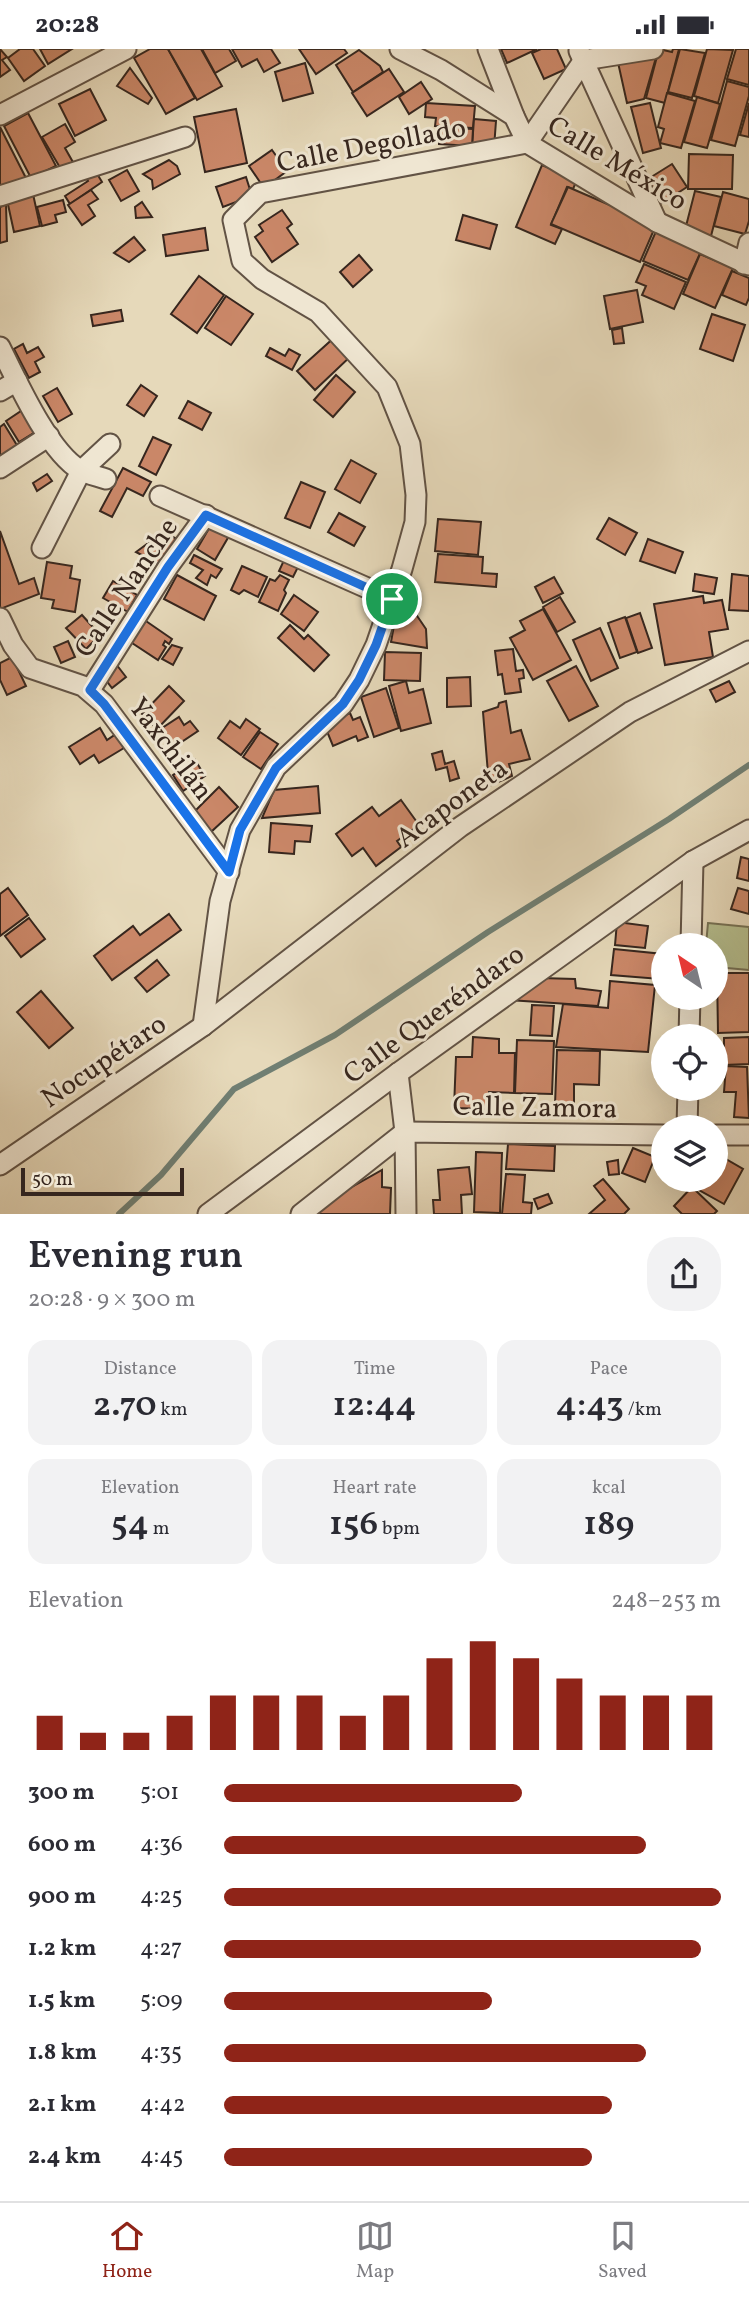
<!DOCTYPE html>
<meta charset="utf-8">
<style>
:root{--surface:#fff;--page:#f2f2f3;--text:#2b2b33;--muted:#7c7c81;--line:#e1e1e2;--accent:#8f2418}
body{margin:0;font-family:Vollkorn,serif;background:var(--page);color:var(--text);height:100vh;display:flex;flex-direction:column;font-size:26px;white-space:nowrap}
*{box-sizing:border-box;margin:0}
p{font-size:23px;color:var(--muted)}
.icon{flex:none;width:38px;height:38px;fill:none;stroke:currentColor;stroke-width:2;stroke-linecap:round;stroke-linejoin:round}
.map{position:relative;height:1165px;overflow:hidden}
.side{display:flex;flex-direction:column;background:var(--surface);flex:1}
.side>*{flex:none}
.needle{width:46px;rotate:325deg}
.tools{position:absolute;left:651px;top:884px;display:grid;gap:14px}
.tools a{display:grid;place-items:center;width:77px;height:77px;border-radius:50%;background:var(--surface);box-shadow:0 7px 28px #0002;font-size:35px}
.scale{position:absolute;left:21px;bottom:18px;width:163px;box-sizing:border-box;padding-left:7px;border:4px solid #36261e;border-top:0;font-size:19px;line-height:24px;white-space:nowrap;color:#36261e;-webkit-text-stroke:5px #efe6d2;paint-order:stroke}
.pin{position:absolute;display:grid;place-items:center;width:60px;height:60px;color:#fff;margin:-30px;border:4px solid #fff;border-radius:50%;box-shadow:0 2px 7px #0007}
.round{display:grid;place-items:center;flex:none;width:74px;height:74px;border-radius:28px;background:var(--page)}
.headline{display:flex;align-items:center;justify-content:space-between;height:119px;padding:0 28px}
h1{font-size:38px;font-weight:600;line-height:52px}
.figures{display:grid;grid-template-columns:repeat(3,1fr);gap:10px;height:119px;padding:7px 28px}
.figures div{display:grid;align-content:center;border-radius:18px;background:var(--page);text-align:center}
.figures b{font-size:35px;font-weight:600}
.figures small{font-size:19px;font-weight:400}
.figures p{font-size:19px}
.chart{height:196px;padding:14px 28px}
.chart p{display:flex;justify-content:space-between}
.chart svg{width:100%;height:126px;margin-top:7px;stroke:var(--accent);stroke-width:6}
ul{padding:0 28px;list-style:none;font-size:23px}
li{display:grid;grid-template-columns:112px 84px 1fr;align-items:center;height:52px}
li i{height:18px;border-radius:9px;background:var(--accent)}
.status{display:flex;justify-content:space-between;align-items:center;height:49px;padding:0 35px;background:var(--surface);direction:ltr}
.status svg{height:19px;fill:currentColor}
.dock{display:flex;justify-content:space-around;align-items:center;height:98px;border-top:2px solid var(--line);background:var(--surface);font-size:19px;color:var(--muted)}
.dock a{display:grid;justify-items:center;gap:4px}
.dock .on{color:var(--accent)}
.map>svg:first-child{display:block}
.green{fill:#b6bf8f;stroke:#767256;stroke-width:2}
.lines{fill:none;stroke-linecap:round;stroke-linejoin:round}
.stream{stroke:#707f73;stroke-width:6}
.building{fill:#ca8768;stroke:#36261e;stroke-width:2}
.street-casing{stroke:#625345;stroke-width:23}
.street{stroke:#efe6d2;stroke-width:19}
.route-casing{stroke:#fff;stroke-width:14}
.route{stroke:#1a73e8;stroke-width:9}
.labels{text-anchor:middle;stroke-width:6;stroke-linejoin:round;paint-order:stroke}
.street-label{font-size:28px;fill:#36261e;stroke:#efe6d2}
</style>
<div class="status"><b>20:28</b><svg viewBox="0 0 49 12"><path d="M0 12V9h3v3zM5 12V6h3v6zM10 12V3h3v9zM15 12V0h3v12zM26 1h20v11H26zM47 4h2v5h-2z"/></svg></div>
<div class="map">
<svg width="749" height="1165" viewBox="0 0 749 1165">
<rect width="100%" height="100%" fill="#e6d9ba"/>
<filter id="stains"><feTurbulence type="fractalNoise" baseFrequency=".00286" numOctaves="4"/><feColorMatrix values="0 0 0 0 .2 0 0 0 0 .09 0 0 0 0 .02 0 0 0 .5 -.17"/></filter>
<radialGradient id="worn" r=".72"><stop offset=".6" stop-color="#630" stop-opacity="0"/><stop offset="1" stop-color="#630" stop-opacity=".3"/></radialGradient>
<path class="green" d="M708,874L749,878V921L716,918V896H706Z"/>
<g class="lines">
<path class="stream" d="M119,1165L161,1126L234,1040L335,986L488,883L669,770L749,716"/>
</g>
<g class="building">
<path d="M0,0L7,8L2,11L10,21L0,28Z"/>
<path d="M20,0H33L45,17L24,32L8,9Z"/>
<path d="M40,0H72L48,15Z"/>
<path d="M150,0H168L195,49L166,65L134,9Z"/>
<path d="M168,0H201L222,37L197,51Z"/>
<path d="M202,0H229L236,12L215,24Z"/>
<path d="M232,0H271L280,14L264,23L257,10L242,18Z"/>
<path d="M299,0H344L347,4L316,25Z"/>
<path d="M501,0H537L507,14Z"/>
<path d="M541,0H557L566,20L544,30L532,4Z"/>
<path d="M659,0L672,3L673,0H679L665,54L646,49Z"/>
<path d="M680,0L705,4L692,49L668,43Z"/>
<path d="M707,0L733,1L718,54L694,47Z"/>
<path d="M736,0H749V36L727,30Z"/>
<path d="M359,1L380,17L383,23L353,43L336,16Z"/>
<path d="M657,5L644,50L627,54L617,9Z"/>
<path d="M305,14L313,44L283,52L275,23Z"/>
<path d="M130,19L152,49L148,55L117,37Z"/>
<path d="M389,20L404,43L367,67L352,44Z"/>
<path d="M727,32L749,38V47L735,97L711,91Z"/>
<path d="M421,33L432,50L409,65L399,48Z"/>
<path d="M90,40L106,71L75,87L59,55Z"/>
<path d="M667,44L695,52L681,99L660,94L664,80L658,78Z"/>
<path d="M697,48L720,55L707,99L684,93Z"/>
<path d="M426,54L475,57L473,79L435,77L436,69L425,68Z"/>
<path d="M650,54L661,99L643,104L631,58Z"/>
<path d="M749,54V88L740,86Z"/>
<path d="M236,60L247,114L205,123L194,68Z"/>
<path d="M28,64L56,117L31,129L4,77Z"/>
<path d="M474,70L496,72L494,99L472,97Z"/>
<path d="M65,75L75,93L65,99L74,115L62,122L42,88Z"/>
<path d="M0,78L28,133L0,138Z"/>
<path d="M440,78L473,80L472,97L439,95Z"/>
<path d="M272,101L287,122L264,139L249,117Z"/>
<path d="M689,105L733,106L732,140H688Z"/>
<path d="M169,111L177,117L180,125L153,140L152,131L143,125Z"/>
<path d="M672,115L687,138L662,154L648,130Z"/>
<path d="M542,116L577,131L573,140L567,138L551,176L562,180L555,195L516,178Z"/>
<path d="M127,121L139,142L121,152L109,131Z"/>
<path d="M96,123L102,133L70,155L65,147L88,132L86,129Z"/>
<path d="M246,128L252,147L223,158L216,138Z"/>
<path d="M568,138L656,176L640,213L551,175Z"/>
<path d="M91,141L98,150L88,156L95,167L82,176L68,156Z"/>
<path d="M695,142L721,148L711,187L685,181Z"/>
<path d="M723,143L749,150V172L745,185L714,177Z"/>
<path d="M33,145L40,177L14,183L7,151Z"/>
<path d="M63,151L66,163L55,166L57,173L42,177L37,158Z"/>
<path d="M142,153L152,168L136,169L135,158Z"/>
<path d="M6,155L7,192L0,194V158Z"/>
<path d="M282,161L292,175L287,179L298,195L272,213L255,188L263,182L259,176Z"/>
<path d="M463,166L497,176L490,200L456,191Z"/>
<path d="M205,179L208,201L166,207L163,186Z"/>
<path d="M657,180L702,200L688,231L643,212Z"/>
<path d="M134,188L145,201L129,213L114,204Z"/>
<path d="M700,205L733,219L715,259L683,245Z"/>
<path d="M359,206L372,221L353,238L340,223Z"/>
<path d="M644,215L686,233L674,260L642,246L646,237L636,233Z"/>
<path d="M732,222L749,229V249L746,256L722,246Z"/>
<path d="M199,227L224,246L197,284L171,265Z"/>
<path d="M637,241L643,273L610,280L604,247Z"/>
<path d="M226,247L253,265L231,296L205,279Z"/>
<path d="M121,261L123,272L93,277L91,266Z"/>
<path d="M712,265L745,276L733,312L700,300Z"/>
<path d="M622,279L624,294L614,295L612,281Z"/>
<path d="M336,287L353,305L315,341L297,322Z"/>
<path d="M23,295L27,304L38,298L44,308L35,313L40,323L29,329L14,300Z"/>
<path d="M270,299L285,307L289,300L300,306L292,321L266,307Z"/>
<path d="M336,326L355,343L333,368L314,351Z"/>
<path d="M141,336L157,347L144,367L127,356Z"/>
<path d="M57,339L72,365L58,373L43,347Z"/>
<path d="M188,352L211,364L202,381L179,369Z"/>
<path d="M27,358L40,380L19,393L6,372Z"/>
<path d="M4,375L18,398L0,410V378Z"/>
<path d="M153,388L171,396L156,426L139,417Z"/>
<path d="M351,411L376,425L360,454L335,440Z"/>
<path d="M123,419L151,433L143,447L127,439L112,468L100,462Z"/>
<path d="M47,425L52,432L37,442L33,434Z"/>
<path d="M301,433L325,443L310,479L285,469Z"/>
<path d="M339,464L365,478L354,497L328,483Z"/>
<path d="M609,469L637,484L625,506L597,490Z"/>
<path d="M438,470L481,473L478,506L435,502Z"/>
<path d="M211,476L229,487L215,511L197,500Z"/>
<path d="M0,482L19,535L34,529L39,545L0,560Z"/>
<path d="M162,484L183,492L164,518L136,503Z"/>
<path d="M648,490L683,503L675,524L640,512Z"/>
<path d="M438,505L483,508L482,524L497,525L496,538L435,533Z"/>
<path d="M194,506L222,520L216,529L211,526L207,536L196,529L203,521L190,514Z"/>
<path d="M286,507L300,514L293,528L279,522Z"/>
<path d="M47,513L72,517L70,529L80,531L75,563L52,559L54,551L41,549Z"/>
<path d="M242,517L267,528L258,548L244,541L239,545L231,541Z"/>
<path d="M695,525L717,529L714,545L693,542Z"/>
<path d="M732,525L749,527V562L729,561Z"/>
<path d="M177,526L216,547L204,571L164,550Z"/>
<path d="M280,526L289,531L284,541L286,544L278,562L259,553L270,530L275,532Z"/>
<path d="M554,528L563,544L543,554L535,538Z"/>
<path d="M113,532L137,546L128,563L103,549Z"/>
<path d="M294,546L318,563L304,582L281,565Z"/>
<path d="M703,547L704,554L722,551L728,580L709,583L713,608L665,616L654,555Z"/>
<path d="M560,548L575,573L557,583L543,558Z"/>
<path d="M411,558L426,580L427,599L391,593L396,565Z"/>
<path d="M543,560L571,611L533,631L510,589L525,581L520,572Z"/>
<path d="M640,564L652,599L638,604L626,569Z"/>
<path d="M82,566L100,586L86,600L66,579Z"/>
<path d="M625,568L637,603L620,609L608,574Z"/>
<path d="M143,570L172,590L169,595L165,592L163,596L166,598L158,611L129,592Z"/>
<path d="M290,576L304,590L308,586L329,606L314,622L278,589Z"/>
<path d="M600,579L618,619L591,632L573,591Z"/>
<path d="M68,592L75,608L61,614L54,598Z"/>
<path d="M172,596L182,599L173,616L162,610Z"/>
<path d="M513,600L516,622L523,621L524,629L519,630L521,643L505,645L502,625L498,626L495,602Z"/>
<path d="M385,603L421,604L420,632L384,631Z"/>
<path d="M12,608L26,637L7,646L0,631V614Z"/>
<path d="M116,615L126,628L112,639L102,626Z"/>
<path d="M576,617L598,657L569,672L547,632Z"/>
<path d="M470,628L471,657L447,658V629Z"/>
<path d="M406,632L409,644L423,640L431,674L401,682L389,637Z"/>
<path d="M729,632L735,643L716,653L710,641Z"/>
<path d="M169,637L184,652L157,680L142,665Z"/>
<path d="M386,639L399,679L374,688L361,648Z"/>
<path d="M506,652L511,684L521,681L530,710L509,715L512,727L489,737L483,663L498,658L499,654Z"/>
<path d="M350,664L353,671L360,668L368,688L358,692L356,687L333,697L324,675Z"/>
<path d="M179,668L184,676L190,672L198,682L171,700L159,681Z"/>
<path d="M246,670L260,680L241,706L218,689L230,672L240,679Z"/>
<path d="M100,679L107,691L116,685L124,699L99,714L94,706L80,715L69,698Z"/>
<path d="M260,683L278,695L261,720L243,708Z"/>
<path d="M442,702L445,715L454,712L459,729L450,732L447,718L436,721L432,705Z"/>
<path d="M195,711L205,727L183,742L173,726Z"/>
<path d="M318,737L320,764L262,769L274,741Z"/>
<path d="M219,738L238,758L211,783L193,764Z"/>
<path d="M401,751L419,776L397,792L401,798L376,817L363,799L352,807L336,785L372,758L379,767Z"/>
<path d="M271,774L312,777L310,793L295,792L294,805L269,803Z"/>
<path d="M741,808L749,810V832L737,829Z"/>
<path d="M8,839L28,866L0,887V845Z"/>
<path d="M738,839L749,842V865L731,860Z"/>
<path d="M169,865L181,881L112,931L94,907L133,877L140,886Z"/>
<path d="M29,869L45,890L21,908L5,887Z"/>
<path d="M617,873L648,877L645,899L615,896Z"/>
<path d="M614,900L663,905L660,930L611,926Z"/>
<path d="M157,911L169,926L147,943L135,929Z"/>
<path d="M717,924H749V983L718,984Z"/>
<path d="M540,929L575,930L576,939L601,942L598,957L509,951Z"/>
<path d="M610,932L655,936L648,1003L556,998L563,955L608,959Z"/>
<path d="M41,942L73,979L49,999L17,963Z"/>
<path d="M532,956L554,957L552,987L530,986Z"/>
<path d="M473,988L499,990V1004H515L514,1044L489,1043L488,1060L454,1059L456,1008H472Z"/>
<path d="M749,988V1015L724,1016V989Z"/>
<path d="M517,991L554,992L552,1045L515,1044Z"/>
<path d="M557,1001L600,1002L599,1036L574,1035V1057L555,1056Z"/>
<path d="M726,1017L747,1018L749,1069L734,1068L736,1043H724Z"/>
<path d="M508,1095L555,1097L554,1122L506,1120Z"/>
<path d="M633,1099L655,1108L645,1133L622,1124Z"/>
<path d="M476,1103L502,1104L500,1164L474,1163Z"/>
<path d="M719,1106L743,1120L724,1155L699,1141L705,1130H716V1112Z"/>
<path d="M618,1111L619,1125L609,1126L607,1113Z"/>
<path d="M469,1118L472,1145L461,1146L462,1165H434L433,1151H440L438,1121Z"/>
<path d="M382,1121V1138L391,1139L390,1165H320V1156Z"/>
<path d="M506,1125L525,1126L523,1153L532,1154L531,1165H502Z"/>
<path d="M603,1130L629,1160L624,1165H589L605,1151L594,1137Z"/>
<path d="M692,1138L717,1162L714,1165H682L674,1157Z"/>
<path d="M548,1145L552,1154L538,1160L534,1150Z"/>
</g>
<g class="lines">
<g class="street-casing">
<g id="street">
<path d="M400,0L441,21L514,67L527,94L657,173L749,216"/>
<path d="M488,0L514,67"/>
<path d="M579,2L657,173"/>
<path d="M0,66L126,0"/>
<path d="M0,147L185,88"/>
<path d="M744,215L749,194"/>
<path d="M0,298C17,332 48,402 80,421C87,425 97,427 106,430"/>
<path d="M0,342L17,332"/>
<path d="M0,419L49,387"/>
<path d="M160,447L392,550"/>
<path d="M42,499L81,422L110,395"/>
<path d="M0,569L13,596L30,619L83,637L104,655L229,823"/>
<path d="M90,641L168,518L206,466"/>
<path d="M691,896L693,812"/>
<path d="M203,977L220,852L240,781L276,718L343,655L359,631L376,596L402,520L415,473L416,446L410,395L387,338L318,263L262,230L242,212L233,171L260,144L527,94L584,11L653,0"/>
<path d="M689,987L690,948"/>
<path d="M398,1024L405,1083L406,1165"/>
<path d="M687,1078L688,1040"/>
<path d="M716,1086H749"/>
<path d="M0,1116L203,977L460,778L630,663L749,602"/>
<path d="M208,1165L398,1024L693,812L749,781"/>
<path d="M301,1165L405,1083L663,1086"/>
</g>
</g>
<use href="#street" class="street"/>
</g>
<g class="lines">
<g class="route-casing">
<path id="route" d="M206,466L392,550L376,596L359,631L343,655L276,719L240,781L229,823L104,655L90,641L168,518Z"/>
</g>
<use href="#route" class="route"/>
</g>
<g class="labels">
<g class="street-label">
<text transform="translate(371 95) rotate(-11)" y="10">Calle Degollado</text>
<text transform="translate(618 113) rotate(31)" y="10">Calle México</text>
<text transform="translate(125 538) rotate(-56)" y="10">Calle Nanche</text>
<text transform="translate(172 699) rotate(53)" y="10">Yaxchilán</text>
<text transform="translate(451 753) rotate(-36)" y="10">Acaponeta</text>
<text transform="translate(433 964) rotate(-36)" y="10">Calle Queréndaro</text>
<text transform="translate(103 1011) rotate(-34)" y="10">Nocupétaro</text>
<text transform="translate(535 1057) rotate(1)" y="10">Calle Zamora</text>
</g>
</g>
<rect width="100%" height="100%" filter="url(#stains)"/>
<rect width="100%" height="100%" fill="url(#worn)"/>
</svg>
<div class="tools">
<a><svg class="needle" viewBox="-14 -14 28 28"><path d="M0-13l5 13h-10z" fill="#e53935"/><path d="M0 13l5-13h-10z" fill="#7c7c81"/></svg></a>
<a><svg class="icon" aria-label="locate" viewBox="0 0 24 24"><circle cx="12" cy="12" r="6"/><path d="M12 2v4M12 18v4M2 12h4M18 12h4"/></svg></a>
<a><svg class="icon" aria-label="layers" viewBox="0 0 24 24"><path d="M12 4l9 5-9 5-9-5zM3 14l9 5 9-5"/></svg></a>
</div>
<div class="scale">50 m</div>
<div class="pin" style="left:392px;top:550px;background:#1e9e55"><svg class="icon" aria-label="arrive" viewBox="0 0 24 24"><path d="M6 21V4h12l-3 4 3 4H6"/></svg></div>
</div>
<section class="side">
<div class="headline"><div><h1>Evening run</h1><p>20:28 · 9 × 300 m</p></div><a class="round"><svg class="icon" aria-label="share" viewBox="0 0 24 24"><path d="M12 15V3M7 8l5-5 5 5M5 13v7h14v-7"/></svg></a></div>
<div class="figures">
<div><p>Distance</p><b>2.70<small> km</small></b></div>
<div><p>Time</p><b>12:44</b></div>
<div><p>Pace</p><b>4:43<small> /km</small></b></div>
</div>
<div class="figures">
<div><p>Elevation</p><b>54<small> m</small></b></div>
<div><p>Heart rate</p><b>156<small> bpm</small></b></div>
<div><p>kcal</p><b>189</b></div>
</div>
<div class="chart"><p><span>Elevation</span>248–253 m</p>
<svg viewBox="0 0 160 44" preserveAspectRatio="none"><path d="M5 44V32M15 44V38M25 44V38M35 44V32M45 44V25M55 44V25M65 44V25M75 44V32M85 44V25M95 44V12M105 44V6M115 44V12M125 44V19M135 44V25M145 44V25M155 44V25"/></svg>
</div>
<ul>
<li><b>300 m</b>5:01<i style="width:60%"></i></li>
<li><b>600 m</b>4:36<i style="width:85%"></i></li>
<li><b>900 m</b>4:25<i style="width:100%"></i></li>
<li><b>1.2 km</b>4:27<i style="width:96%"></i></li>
<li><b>1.5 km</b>5:09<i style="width:54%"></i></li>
<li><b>1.8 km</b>4:35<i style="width:85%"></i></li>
<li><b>2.1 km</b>4:42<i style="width:78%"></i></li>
<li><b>2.4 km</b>4:45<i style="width:74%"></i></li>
</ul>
</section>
<nav class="dock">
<a class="on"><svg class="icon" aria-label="home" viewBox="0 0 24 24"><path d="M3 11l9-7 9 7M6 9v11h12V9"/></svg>Home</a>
<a><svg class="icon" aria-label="map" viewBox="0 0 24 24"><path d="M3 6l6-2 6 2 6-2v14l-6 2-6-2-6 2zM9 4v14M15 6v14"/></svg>Map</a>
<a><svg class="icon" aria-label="saved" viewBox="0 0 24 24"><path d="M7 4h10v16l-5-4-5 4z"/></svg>Saved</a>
</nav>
